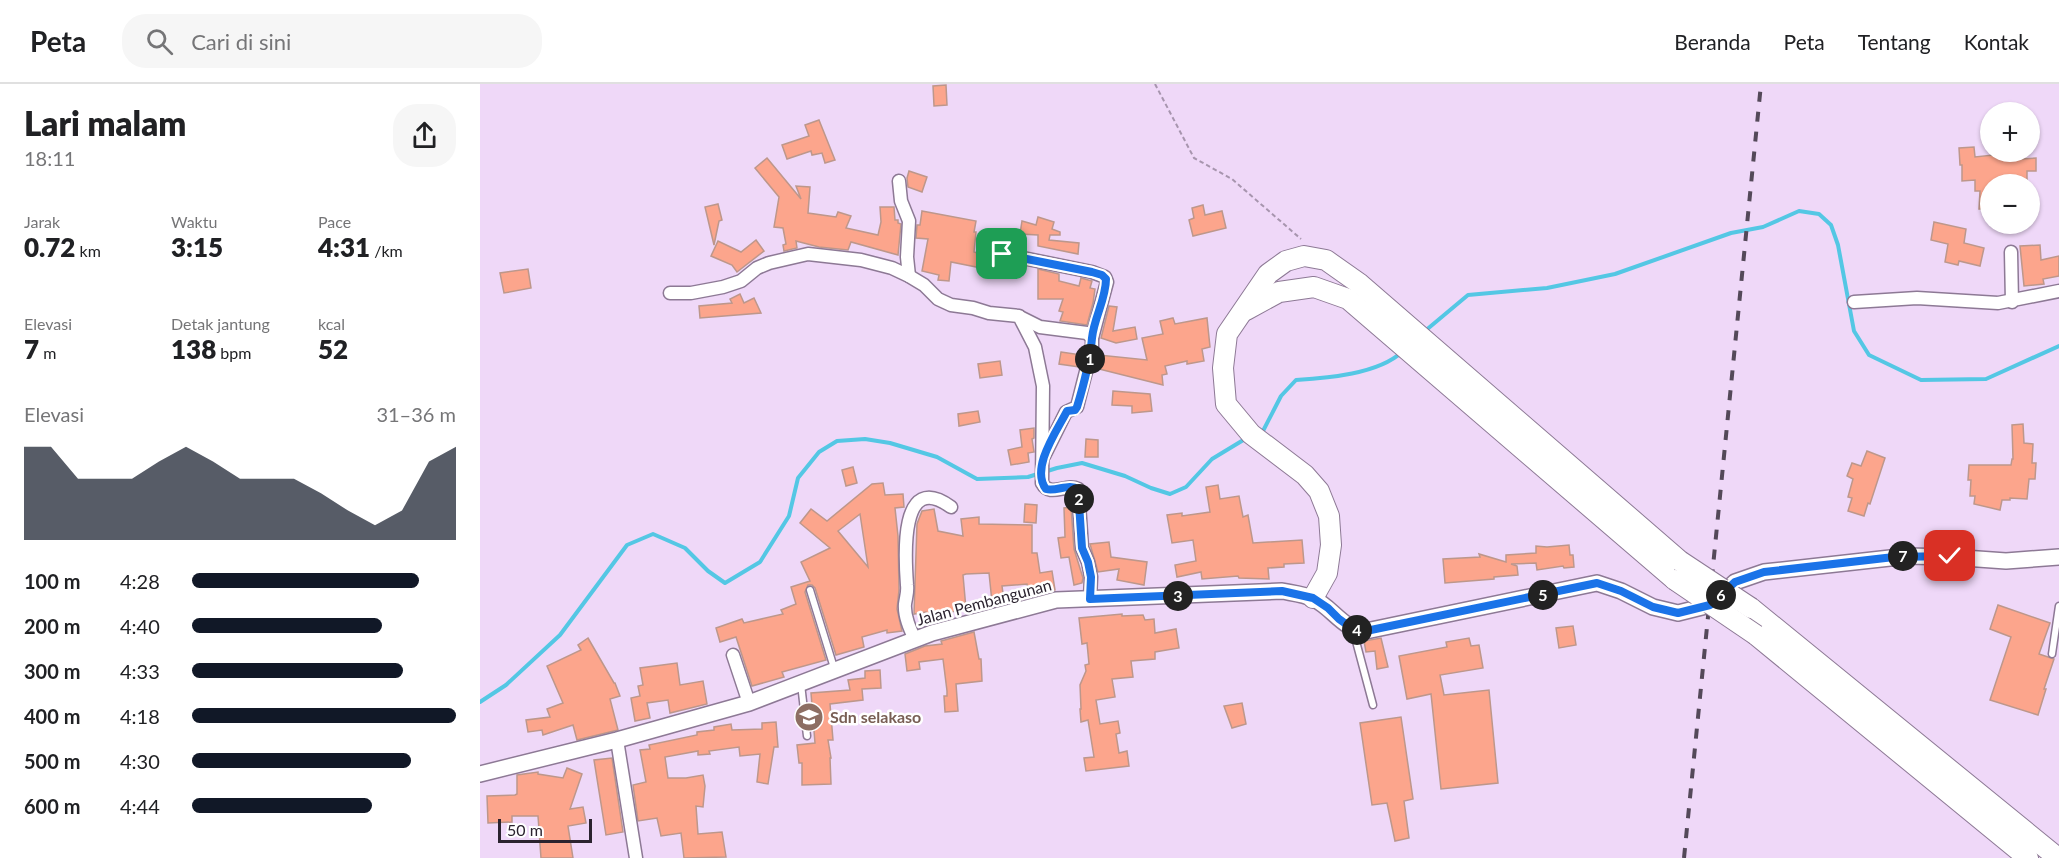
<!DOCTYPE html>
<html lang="id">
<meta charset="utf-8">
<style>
:root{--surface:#fff;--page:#f6f6f6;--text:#202124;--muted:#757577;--line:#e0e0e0;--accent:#111827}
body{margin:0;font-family:Lato,sans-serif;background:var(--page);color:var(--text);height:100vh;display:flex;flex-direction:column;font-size:22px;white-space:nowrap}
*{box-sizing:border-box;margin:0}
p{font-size:20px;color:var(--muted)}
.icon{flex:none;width:33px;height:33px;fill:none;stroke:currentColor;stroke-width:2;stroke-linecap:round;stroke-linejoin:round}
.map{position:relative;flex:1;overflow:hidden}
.panel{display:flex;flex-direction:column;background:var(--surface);width:480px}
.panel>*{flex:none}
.tools{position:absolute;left:1500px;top:18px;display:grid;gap:12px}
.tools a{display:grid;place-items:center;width:60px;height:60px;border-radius:50%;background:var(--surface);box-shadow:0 2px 4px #0004;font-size:30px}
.scale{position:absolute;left:18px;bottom:15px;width:94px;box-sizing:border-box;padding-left:6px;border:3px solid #2b232f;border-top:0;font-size:16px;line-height:21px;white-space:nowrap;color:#2b232f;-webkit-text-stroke:4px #fff;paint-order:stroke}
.pin{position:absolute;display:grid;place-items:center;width:51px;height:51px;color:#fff;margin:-26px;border-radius:12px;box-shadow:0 3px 9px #0006}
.km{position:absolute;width:30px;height:30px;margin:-15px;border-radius:50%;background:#222;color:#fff;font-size:16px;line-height:30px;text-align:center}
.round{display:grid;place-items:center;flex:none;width:63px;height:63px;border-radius:24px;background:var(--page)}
.head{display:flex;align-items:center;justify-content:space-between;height:102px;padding:0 24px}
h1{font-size:33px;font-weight:800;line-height:45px}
.metrics{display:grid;grid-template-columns:repeat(3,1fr);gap:9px;height:102px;padding:6px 24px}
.metrics div{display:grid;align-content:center}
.metrics b{font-size:26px;font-weight:800}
.metrics small{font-size:16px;font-weight:400}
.metrics p{font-size:16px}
.chart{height:168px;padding:12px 24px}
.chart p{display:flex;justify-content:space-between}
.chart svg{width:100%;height:108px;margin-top:6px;fill:var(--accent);opacity:.7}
ul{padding:0 24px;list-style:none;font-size:20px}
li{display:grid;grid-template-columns:96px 72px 1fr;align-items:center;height:45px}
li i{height:15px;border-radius:8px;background:var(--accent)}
header{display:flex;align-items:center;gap:36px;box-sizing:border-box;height:84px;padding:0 30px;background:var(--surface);border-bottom:2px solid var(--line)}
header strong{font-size:28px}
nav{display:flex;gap:33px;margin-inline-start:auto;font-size:21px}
.search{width:420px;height:54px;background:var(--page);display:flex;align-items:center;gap:15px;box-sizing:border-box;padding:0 21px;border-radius:24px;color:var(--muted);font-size:22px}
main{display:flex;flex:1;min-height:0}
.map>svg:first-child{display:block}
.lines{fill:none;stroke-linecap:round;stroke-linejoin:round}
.stream{stroke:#54c7e4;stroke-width:4}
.building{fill:#fca58c;stroke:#bd978b;stroke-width:1.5;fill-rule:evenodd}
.service-casing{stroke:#8d7995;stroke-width:9}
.minor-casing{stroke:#8d7995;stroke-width:15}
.tertiary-casing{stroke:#8d7995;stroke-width:18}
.primary-casing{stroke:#8d7995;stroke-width:22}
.path{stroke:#a795ae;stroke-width:2;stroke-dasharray:4.5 3;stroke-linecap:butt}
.service{stroke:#fff;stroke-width:6}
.minor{stroke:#fff;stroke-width:12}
.tertiary{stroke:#fff;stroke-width:15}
.primary{stroke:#fff;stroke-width:20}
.rail{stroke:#544959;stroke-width:4;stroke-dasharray:10 10;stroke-linecap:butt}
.primary-bridge-casing{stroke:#8d7995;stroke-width:22;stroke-linecap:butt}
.primary-bridge{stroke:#fff;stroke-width:20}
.route-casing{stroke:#fff;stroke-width:12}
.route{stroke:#1a73e8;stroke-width:8}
.labels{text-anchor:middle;stroke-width:5;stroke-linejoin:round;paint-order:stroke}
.street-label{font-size:16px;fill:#2b232f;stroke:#fff}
.education-label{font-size:16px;font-weight:bold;fill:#785e54;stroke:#fff;text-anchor:start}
</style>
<header>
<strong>Peta</strong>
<div class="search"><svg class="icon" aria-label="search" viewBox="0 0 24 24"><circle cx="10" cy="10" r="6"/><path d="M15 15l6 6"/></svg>Cari di sini</div>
<nav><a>Beranda</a><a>Peta</a><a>Tentang</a><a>Kontak</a></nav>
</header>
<main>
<section class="panel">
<div class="head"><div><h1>Lari malam</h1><p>18:11</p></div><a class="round"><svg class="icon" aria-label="share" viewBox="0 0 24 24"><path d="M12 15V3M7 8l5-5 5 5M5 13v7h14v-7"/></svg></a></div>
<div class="metrics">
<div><p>Jarak</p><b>0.72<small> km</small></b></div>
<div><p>Waktu</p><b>3:15</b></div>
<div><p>Pace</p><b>4:31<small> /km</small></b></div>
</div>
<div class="metrics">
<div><p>Elevasi</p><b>7<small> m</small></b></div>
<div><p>Detak jantung</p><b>138<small> bpm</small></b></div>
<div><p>kcal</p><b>52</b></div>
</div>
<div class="chart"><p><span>Elevasi</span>31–36 m</p>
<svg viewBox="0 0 160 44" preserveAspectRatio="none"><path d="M0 44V6L10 6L20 19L30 19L40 19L50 12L60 6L70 12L80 19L90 19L100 19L110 25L120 32L130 38L140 32L150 12L160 6V44z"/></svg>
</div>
<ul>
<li><b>100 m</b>4:28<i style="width:86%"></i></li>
<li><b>200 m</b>4:40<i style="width:72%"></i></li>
<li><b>300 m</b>4:33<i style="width:80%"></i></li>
<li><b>400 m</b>4:18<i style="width:100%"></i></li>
<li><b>500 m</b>4:30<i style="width:83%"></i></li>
<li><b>600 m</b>4:44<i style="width:68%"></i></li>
</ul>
</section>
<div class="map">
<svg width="1579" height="774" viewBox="0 0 1579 774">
<rect width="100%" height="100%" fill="#efd8f8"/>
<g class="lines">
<g class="stream">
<path d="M945,247L988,211L1067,204L1135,190L1251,149L1283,143L1319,127L1339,130L1351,141L1358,161L1374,247L1389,271L1441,296L1506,295L1579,262"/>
<path d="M780,348L783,347L801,312L816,296C848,294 898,290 922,268"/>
<path d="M0,618L26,601L80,551L147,461L173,450L205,464L228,487L245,499L280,478L309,432L318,394L339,368L357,357L385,355L410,359L457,373L497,395L548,393L577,384L602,379L645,392L671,404L690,410L706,403L732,375L765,355"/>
</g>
</g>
<g class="building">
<path d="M466,1L467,21L454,22L453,2Z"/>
<path d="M339,36L355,76L345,79L342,69L332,71L331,67L307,75L302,61L329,52L325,41Z"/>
<path d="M1494,63L1495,73L1541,68L1542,75L1556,74V87H1547V100H1510V125H1499L1500,107H1495V96L1482,97V81H1480L1479,64Z"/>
<path d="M287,74L321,115L316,102L330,103L328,129L356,133L358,128L371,132L366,144L398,151L401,138L400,123H414L415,136H418V139L421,140L418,171L371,158L368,166L339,163L316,157L317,164L304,167L303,161L306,160L303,144L294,143L299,113L275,84Z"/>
<path d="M429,87L447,93L442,108L428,103L427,94Z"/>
<path d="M238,120L242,136L239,137L234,161L225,123Z"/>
<path d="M723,121L725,131L742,127L746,144L713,152L709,136L714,134L712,124Z"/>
<path d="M442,127L496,137L494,148H496L494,168L507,172L510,176L514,178L539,182V186H511L471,178L469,197L458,196L459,191L442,187L448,155L436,154L437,141H440Z"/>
<path d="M558,133L574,138L572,145L580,148V151H570L569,156L599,159L598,170L558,162V151L540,150L542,137L556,141Z"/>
<path d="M1454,138L1486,145L1484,159L1504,164L1500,182L1479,177L1478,181L1465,178L1468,160L1451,156Z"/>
<path d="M276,156L284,167L257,188L252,181L231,172L238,157L261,168Z"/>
<path d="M1560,161L1561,176L1579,172V192L1563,195L1564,200L1544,202L1540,162Z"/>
<path d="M48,185L51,204L24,209L20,189Z"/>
<path d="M558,185L579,190V197L599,202L601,194L612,197L610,204L615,205L613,219L607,241L580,237L583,228L579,227L583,215H558Z"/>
<path d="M260,210L264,219L274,214L281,229L220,234L219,222L252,219L250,215Z"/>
<path d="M629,222L637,223L633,247L655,243L657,255L636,259L621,254Z"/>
<path d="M693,234L695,240L727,234L730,263L722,265L724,277L707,280V277L685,282L687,290L682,291L683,301L615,284L619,271L667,276L662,254L683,250L680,237Z"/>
<path d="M581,268L602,271L599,283L579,280Z"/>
<path d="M520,277L522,291L500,294L498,280Z"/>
<path d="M633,307L670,310L672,327L652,329V322L632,321Z"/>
<path d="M498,327L500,338L479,342L478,330Z"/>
<path d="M1543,340L1544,359L1553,360L1552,379H1556L1555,395H1549L1547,415L1530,414V416H1522L1520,426L1494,420L1495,412H1490L1491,396H1488L1489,381H1531L1532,375H1533L1532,341Z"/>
<path d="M554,344V354L552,355L554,368L548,369L549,378L531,381L528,366L542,363L540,346Z"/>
<path d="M606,355L618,356V373H605Z"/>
<path d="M1387,367L1405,374L1390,420L1388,419L1384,432L1368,427L1372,414L1368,413L1373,395L1367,392L1372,379L1381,382Z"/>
<path d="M373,383L377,399L366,402L362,386Z"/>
<path d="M403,399L405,411L423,410L424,423L415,424L418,452L419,506L417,525L422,547L407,549V546L382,553L384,563L356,571L335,504L332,501H328L325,508L346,576L302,588L304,593L272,602L256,553L240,558L236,544L262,535L264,539L303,530L301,526L316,520L311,503L330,497L321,478L350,464L320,439L331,425L347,437L392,400ZM380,430L388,483L358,447Z"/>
<path d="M738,401L740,415L759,412L763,433L768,431L773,459L822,456L824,479L804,480V483L788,484L789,495L759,494L758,492L722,495L721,488L697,493L695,481L716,477L713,456L692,459L687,431L702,429V432L730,428L726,403Z"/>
<path d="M545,420L557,421L556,439L544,438Z"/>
<path d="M591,423L594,465L603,494L602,499L594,501L589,473L581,474L578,454L585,453L584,424Z"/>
<path d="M454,425L458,447L483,452L481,435L499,433V440L552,441V469H557L560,489L572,487L575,506L563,509V508L553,509L552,502L548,503L547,500L522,502L524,517L512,518L509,489L486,490L483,491L486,525L447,533L446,528L434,530L437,440L442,427Z"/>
<path d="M629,458L631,473L667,478L664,501L637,496L639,485L618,488L610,460Z"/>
<path d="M1089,461L1090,471H1093L1094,483L1084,484L1083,482L1057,486L1056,479L1031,480L1037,482L1038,491L1014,493V495L965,499L963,475L1000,473L999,470L1026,478V471L1056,469V462L1067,463Z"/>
<path d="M1518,521L1570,539L1559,570L1574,575L1564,605H1566L1558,631L1510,616L1531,553L1510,545Z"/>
<path d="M642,530V532L663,531L665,536L674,535L675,549L696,545L699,564L675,568V575L651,577L653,593L632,595L635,613L616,616L620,640L638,637L640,649L636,650L639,669L647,667L649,682L606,687L604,674L614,673L608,636L601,638L600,625H601L600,601L606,587L605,581L609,580L607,559L602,560L599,534Z"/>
<path d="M1093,542L1096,561L1079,564L1076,544Z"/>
<path d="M494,548L499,575H501L502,597L476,600L478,627L465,628L464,612H467V607L463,575L439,578L440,585L427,587L425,570L445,562L462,560L461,557Z"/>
<path d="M108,554L134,599H135L140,612L130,615L138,646L97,656L93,641L63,651L62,646L48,648L46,636L70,633L67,625L83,619L67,582L101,566L98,561Z"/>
<path d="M901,554L908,583L897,585L895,567L886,568L884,557Z"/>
<path d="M989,554L991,562L999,561L1003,584L960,591L964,611L1009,606L1018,699L961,705L951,610L927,615L919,572L967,563L966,558Z"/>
<path d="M197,579L200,601L223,597L227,620L190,629L188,616L167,619L170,634L155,637L151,614L160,612L158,602L163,601L160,584Z"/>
<path d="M400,586L401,604L382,605L383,616L350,620L353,656H348L351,674H350L351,700L322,701V679H319L317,661L335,659L331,609L370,606L368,596L385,594V587Z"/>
<path d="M762,619L766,640L752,644L744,622Z"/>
<path d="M921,633L933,715L924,717L929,754L915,757L907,719L892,721L880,639Z"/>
<path d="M296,638L298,663H294L288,700L277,698L280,670L260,672L259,663L229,667L230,670L218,671V667L185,673L188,694H206L223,691L225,702L223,723L216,722L218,750L242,748L246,773L204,774L201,749L181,752L177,734L158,737L153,701L166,698L160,666L170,665L169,661L217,651V648L234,646V643L251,640L252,646L282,645V639Z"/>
<path d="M132,674L143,748L126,751L114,676Z"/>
<path d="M87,684L102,690L90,725L103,723L106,739L88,742L93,774H61L58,732H32V738L8,739L7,712L35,711L37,710V691L58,688V690L83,694Z"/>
</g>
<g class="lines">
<g class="service-casing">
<g id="service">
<path d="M330,506L355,587"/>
<path d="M873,546L893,621"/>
<path d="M1572,570L1579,522"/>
<path d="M321,600L327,652"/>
</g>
</g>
<g class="minor-casing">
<g id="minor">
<path d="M419,97L421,117L429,137L427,173L429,192"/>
<path d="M1531,168L1532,218"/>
<path d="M515,170L528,171L612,188L625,193L627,198L612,254"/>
<path d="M190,209H211L243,203L261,197L277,184L289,179L328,170L381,176L412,184L429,192L444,201L458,215L471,221L493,224L509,229L539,232L555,263L563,302L562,399C570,414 586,399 598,405L602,464L608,478L611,493L610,515"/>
<path d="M1374,218L1437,214L1518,219L1579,207"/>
<path d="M540,233L560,243L607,249L612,254V264L597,323L586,328L564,372"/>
<path d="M435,556C430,545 424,532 425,520C426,513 428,508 427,501C425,474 419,385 471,423"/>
<path d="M253,571L269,619"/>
<path d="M137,656L156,774"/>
</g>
</g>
<g class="tertiary-casing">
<path id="tertiary" d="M0,690L137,656L269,619L452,549L576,516L802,507C812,509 824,510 834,515C853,524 863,546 886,547L1117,499L1141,507L1173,523L1198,529L1230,521L1255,498L1284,488L1428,472L1470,473L1526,477L1579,473"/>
</g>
<g class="primary-casing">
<g id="primary">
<path d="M766,226L799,208L834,203L868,215L1195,496"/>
<path d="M833,514L847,489L851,461L849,432L839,407L825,391L771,350L746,320L743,284L747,250L788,190L806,177L824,172L846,176L880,200L1200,477"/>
<path d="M1271,524L1578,774"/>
<path d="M1276,551L1548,774"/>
</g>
</g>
<path class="path" d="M675,0L714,74L752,95L821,155"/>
<use href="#service" class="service"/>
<use href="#minor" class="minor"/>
<use href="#tertiary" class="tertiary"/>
<use href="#primary" class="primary"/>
<path class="rail" d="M1204,774L1281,0"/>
<g class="primary-bridge-casing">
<g id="primary-bridge">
<path d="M1200,477L1271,524"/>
<path d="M1195,496L1276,551"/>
</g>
</g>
<use href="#primary-bridge" class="primary-bridge"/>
</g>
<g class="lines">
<g class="route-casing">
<path id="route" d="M522,170L612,188L622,191L626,195C626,215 614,234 612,254C610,278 604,300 597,323L595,326L587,327C577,347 550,384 566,405C576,408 589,399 598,405L602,464L608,478L611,493L610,515L802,507L833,514L848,524L859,535L873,545L886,547L1117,499L1141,507L1173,523L1198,529L1230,521L1255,498L1284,488L1414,473L1470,472"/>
</g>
<use href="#route" class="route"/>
</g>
<defs>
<g id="school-disc" transform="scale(1.5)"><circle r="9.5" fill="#8d6e63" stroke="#fff"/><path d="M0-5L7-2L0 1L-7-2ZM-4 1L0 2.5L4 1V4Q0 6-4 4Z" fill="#fff"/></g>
</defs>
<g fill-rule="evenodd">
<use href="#school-disc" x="329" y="633"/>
</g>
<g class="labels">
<g class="street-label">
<text transform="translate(504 518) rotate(-15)" y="6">Jalan Pembangunan</text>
</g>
<g class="education-label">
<text x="350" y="639">Sdn selakaso</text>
</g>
</g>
</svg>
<div class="tools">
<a>+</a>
<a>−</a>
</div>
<div class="scale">50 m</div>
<div class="pin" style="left:522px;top:170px;background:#1e9e55"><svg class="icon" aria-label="arrive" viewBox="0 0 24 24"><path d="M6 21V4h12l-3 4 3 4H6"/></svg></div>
<div class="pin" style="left:1470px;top:472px;background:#d93025"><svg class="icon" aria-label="check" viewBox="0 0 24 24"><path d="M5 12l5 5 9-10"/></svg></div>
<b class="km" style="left:610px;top:275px">1</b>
<b class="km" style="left:599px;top:415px">2</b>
<b class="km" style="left:698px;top:512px">3</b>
<b class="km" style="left:877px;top:546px">4</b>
<b class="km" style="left:1063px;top:511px">5</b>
<b class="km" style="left:1241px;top:511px">6</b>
<b class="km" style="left:1423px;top:472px">7</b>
</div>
</main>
